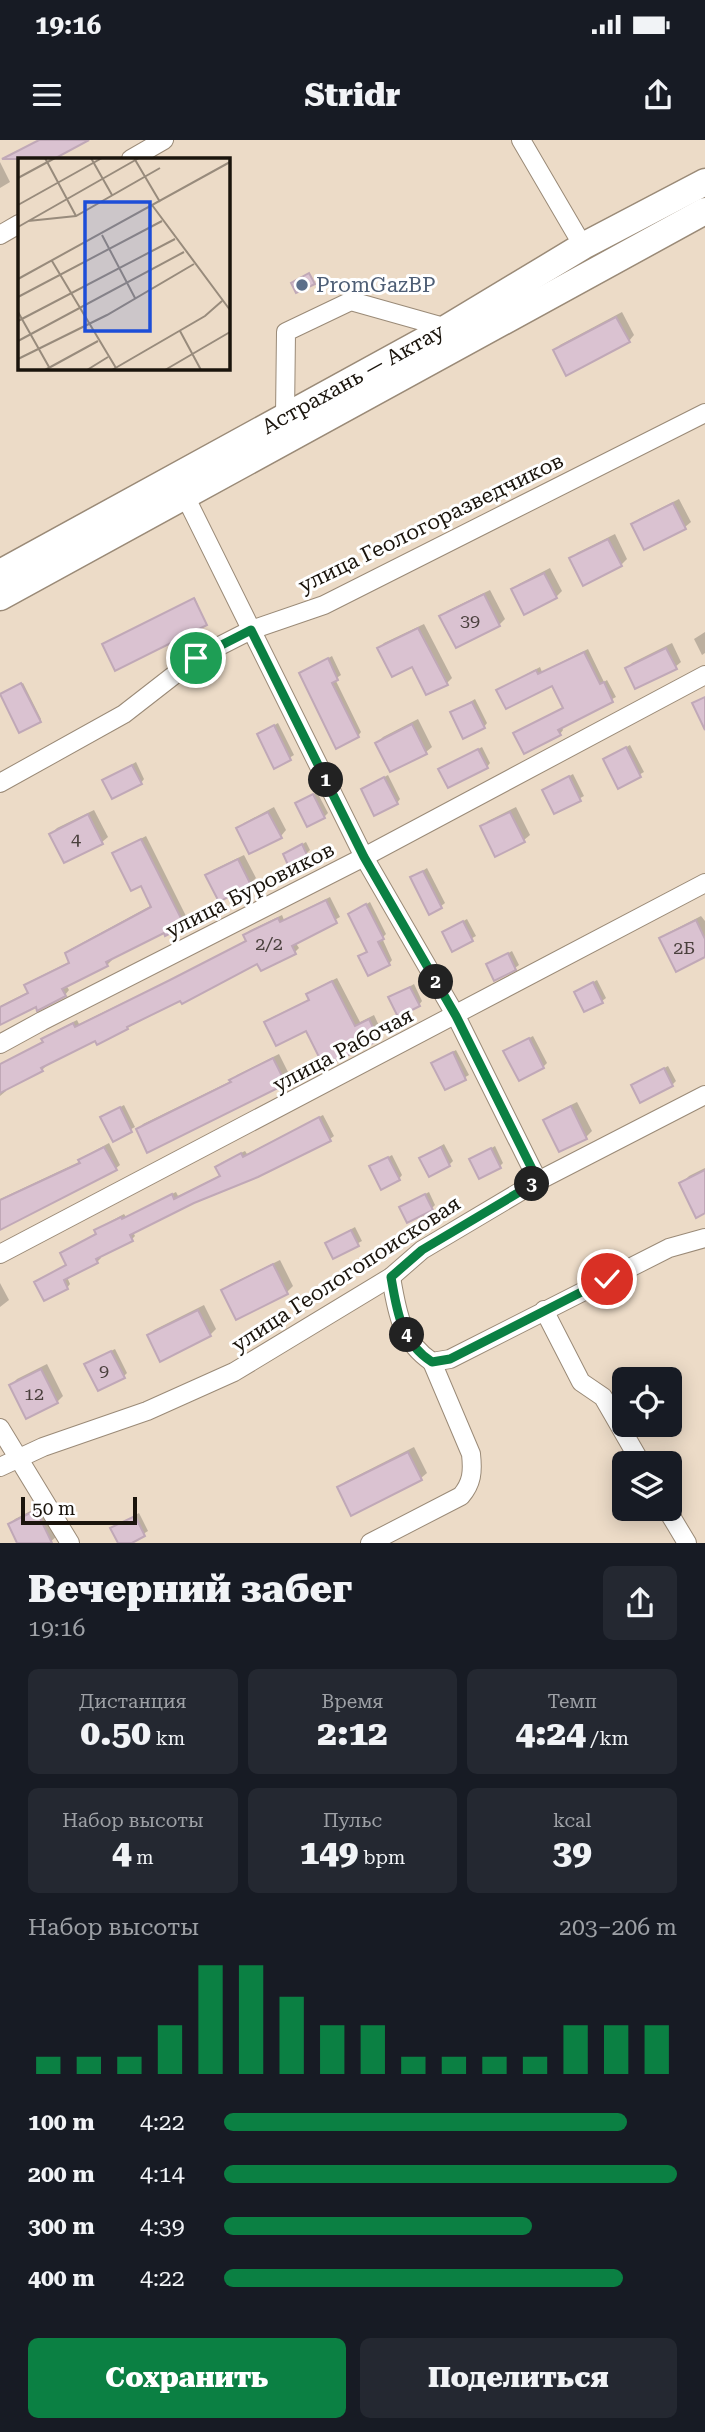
<!DOCTYPE html>
<html lang="ru">
<meta charset="utf-8">
<style>
:root{--surface:#171b24;--page:#242831;--text:#f1f3f6;--muted:#9ea1a6;--accent:#0b8043}
body{margin:0;font-family:"Roboto Serif",serif;background:var(--page);color:var(--text);height:100vh;display:flex;flex-direction:column;font-size:26px;white-space:nowrap}
*{box-sizing:border-box;margin:0}
p{font-size:23px;color:var(--muted)}
.icon{flex:none;width:38px;height:38px;fill:none;stroke:currentColor;stroke-width:2;stroke-linecap:round;stroke-linejoin:round}
.map{position:relative;height:1403px;overflow:hidden}
.side{display:flex;flex-direction:column;background:var(--surface);flex:1}
.side>*{flex:none}
.fabs{position:absolute;left:612px;top:1227px;display:grid;gap:14px}
.fabs a{display:grid;place-items:center;width:70px;height:70px;border-radius:10px;background:var(--surface);box-shadow:0 4px 18px #0003;font-size:35px}
.scale{position:absolute;left:21px;bottom:18px;width:116px;box-sizing:border-box;padding-left:7px;border:4px solid #1a140c;border-top:0;font-size:19px;line-height:24px;white-space:nowrap;color:#1a140c;-webkit-text-stroke:5px #fff;paint-order:stroke}
.pin{position:absolute;display:grid;place-items:center;width:60px;height:60px;color:#fff;margin:-30px;border:4px solid #fff;border-radius:50%;box-shadow:0 2px 7px #0007}
.km{position:absolute;width:35px;height:35px;margin:-18px;border-radius:50%;background:#222;color:#fff;font-size:19px;line-height:35px;text-align:center}
.round{display:grid;place-items:center;flex:none;width:74px;height:74px;border-radius:10px;background:var(--page)}
.overview{display:flex;align-items:center;justify-content:space-between;height:119px;padding:0 28px}
h1{font-size:38px;font-weight:800;line-height:52px}
.figures{display:grid;grid-template-columns:repeat(3,1fr);gap:10px;height:119px;padding:7px 28px}
.figures div{display:grid;align-content:center;border-radius:10px;background:var(--page);text-align:center}
.figures b{font-size:35px;font-weight:800}
.figures small{font-size:19px;font-weight:400}
.figures p{font-size:19px}
.chart{height:196px;padding:14px 28px}
.chart p{display:flex;justify-content:space-between}
.chart svg{width:100%;height:126px;margin-top:7px;stroke:var(--accent);stroke-width:6}
.button{display:flex;gap:14px;margin-top:auto;padding:14px 28px}
.button a{flex:1;height:80px;border-radius:10px;background:var(--accent);color:#fff;font-size:28px;font-weight:800;line-height:80px;text-align:center}
.button a+a{background:var(--page);color:var(--text)}
ul{padding:0 28px;list-style:none;font-size:23px}
li{display:grid;grid-template-columns:112px 84px 1fr;align-items:center;height:52px}
li i{height:18px;border-radius:9px;background:var(--accent)}
.status{display:flex;justify-content:space-between;align-items:center;height:49px;padding:0 35px;background:var(--surface);direction:ltr}
.status svg{height:19px;fill:currentColor}
header{display:flex;justify-content:space-between;align-items:center;height:91px;padding:0 28px;background:var(--surface);font-size:32px;font-weight:800}
.map>svg:first-child{display:block}
.shadow{fill:#0003}
.building{fill:#dac2d1;stroke:#c0a8b7;stroke-width:2}
.lines{fill:none;stroke-linecap:round;stroke-linejoin:round}
.minor-casing{stroke:#9a8a77;stroke-width:20}
.highway-casing{stroke:#9a8a77;stroke-width:29}
.minor{stroke:#fff;stroke-width:18}
.highway{stroke:#fff;stroke-width:26}
.route-casing{stroke:#fff;stroke-width:14}
.route{stroke:#0b8043;stroke-width:9}
.service-dot{fill:#5c6f8a;stroke:#fff;stroke-width:2.5}
.labels{text-anchor:middle;stroke-width:6;stroke-linejoin:round;paint-order:stroke}
.number-label{font-size:18px;fill:#4a403d}
.service-label{font-size:21px;fill:#4e5e75;stroke:#fff;text-anchor:start}
.street-label{font-size:21px;fill:#1a140c;stroke:#fff}
.inset-road{fill:none;stroke:#988b7c;stroke-width:2}
.view{fill:#1d4ed8;fill-opacity:0.15;stroke:#1d4ed8;stroke-width:3.5}
.inset-edge{fill:none;stroke:#1a140c;stroke-width:3.5}
</style>
<div class="status"><b>19:16</b><svg viewBox="0 0 49 12"><path d="M0 12V9h3v3zM5 12V6h3v6zM10 12V3h3v9zM15 12V0h3v12zM26 1h20v11H26zM47 4h2v5h-2z"/></svg></div>
<header><svg class="icon" aria-label="menu" viewBox="0 0 24 24"><path d="M4 6h16M4 12h16M4 18h16"/></svg>Stridr<svg class="icon" aria-label="share" viewBox="0 0 24 24"><path d="M12 15V3M7 8l5-5 5 5M5 13v7h14v-7"/></svg></header>
<div class="map">
<svg width="705" height="1403" viewBox="0 0 705 1403">
<rect width="100%" height="100%" fill="#ecdbc7"/>
<g class="shadow">
<path d="M0,22L10,42L0,48Z"/>
<path d="M622,172L634,195L629,201L555,211L560,205Z"/>
<path d="M679,359L691,382L685,387L644,408L633,385L639,379Z"/>
<path d="M615,394L627,419L621,425L572,419L577,413Z"/>
<path d="M550,428L562,451L556,457L513,450L519,444Z"/>
<path d="M490,450L505,479L499,485L441,476L447,471Z"/>
<path d="M195,458L206,484L116,529L105,503Z"/>
<path d="M424,484L452,538L447,543L379,508L384,503Z"/>
<path d="M705,492V513L702,515L694,499Z"/>
<path d="M672,503L681,522L675,527L627,529L632,523Z"/>
<path d="M588,509L604,542L607,540L616,557L561,586L563,590L560,594L515,593L564,567L553,544L498,550L540,527L542,532Z"/>
<path d="M332,516L341,535L335,539L361,592L358,596L302,533Z"/>
<path d="M23,543L41,579L40,581L3,553Z"/>
<path d="M475,559L487,583L484,587L452,573Z"/>
<path d="M418,579L432,607L426,612L377,603L383,597Z"/>
<path d="M278,583L294,615L275,627L259,594Z"/>
<path d="M630,605L644,632L619,646L606,619Z"/>
<path d="M482,607L490,623L487,627L440,629Z"/>
<path d="M136,622L144,639L141,643L104,640Z"/>
<path d="M573,634L584,656L555,672L544,650Z"/>
<path d="M388,635L400,659L397,663L363,649Z"/>
<path d="M317,652L328,673L324,677L297,663Z"/>
<path d="M274,667L286,690L281,696L238,688L244,683Z"/>
<path d="M516,667L530,695L524,700L482,687L488,681Z"/>
<path d="M94,670L108,697L102,702L51,694L57,688Z"/>
<path d="M146,696L188,780L184,784L165,790L110,818L112,820L107,825L66,845L69,850L65,855L36,865L0,883V866L30,851L27,845L31,841L71,821L67,813L71,809L152,765L141,743L114,713Z"/>
<path d="M306,702L310,710L306,714H285Z"/>
<path d="M244,715L256,738L250,744L208,736L213,730Z"/>
<path d="M427,728L445,763L441,766L412,738Z"/>
<path d="M330,757L340,777L295,802L299,808L295,812L258,822L181,858L127,888L95,899L45,924L46,926L42,930L5,948L6,951L0,956L2,924L45,901L43,899L48,895L77,880L79,884L176,837L247,800L245,795L249,791L282,775L284,780Z"/>
<path d="M370,762L386,794L382,798L392,820L389,824L360,817L368,811L350,774Z"/>
<path d="M701,776L705,781V814L661,799L666,794Z"/>
<path d="M467,779L476,796L452,809L444,792Z"/>
<path d="M512,811L519,825L515,828L488,824Z"/>
<path d="M337,838L360,882L374,875L383,894L378,899L266,883L271,878L310,859L308,855L313,850Z"/>
<path d="M597,840L606,858L602,861L576,852Z"/>
<path d="M414,844L422,861L419,865L390,858Z"/>
<path d="M533,896L547,923L543,927L505,911Z"/>
<path d="M456,910L469,935L446,948L433,923Z"/>
<path d="M279,914L291,938L285,943L138,990L143,984L231,941L237,935Z"/>
<path d="M668,926L676,941L672,945H633Z"/>
<path d="M577,962L592,991L586,997L545,980L551,975Z"/>
<path d="M124,965L135,987L113,999L102,977Z"/>
<path d="M323,975L334,996L330,999L133,1092L135,1096L132,1099L99,1115L101,1118L97,1122L67,1137L70,1144L67,1148L36,1142L68,1124L62,1113L98,1093L96,1090L100,1087L124,1074L126,1077L176,1052L178,1056L221,1035L217,1027L221,1023L245,1011L247,1014Z"/>
<path d="M109,1003L120,1025L115,1029L0,1079V1059L81,1021L85,1016Z"/>
<path d="M444,1004L453,1021L449,1025L421,1018Z"/>
<path d="M495,1006L503,1023L500,1026L471,1020Z"/>
<path d="M392,1015L402,1035L399,1039L371,1027Z"/>
<path d="M705,1028V1071L681,1044L689,1036Z"/>
<path d="M429,1052L435,1065L432,1068L401,1067Z"/>
<path d="M355,1087L362,1101L334,1116L327,1103Z"/>
<path d="M280,1120L293,1146L287,1152L236,1178L223,1151L229,1145Z"/>
<path d="M0,1143L9,1160L0,1167Z"/>
<path d="M204,1165L216,1189L210,1195H149L154,1190Z"/>
<path d="M115,1209L127,1233L124,1236L90,1221Z"/>
<path d="M47,1224L63,1256L57,1262L11,1245L17,1239Z"/>
<path d="M414,1307L427,1333L421,1338L352,1373L339,1348L345,1342Z"/>
<path d="M42,1365L57,1396L49,1403H19L10,1384L15,1379Z"/>
<path d="M139,1373L148,1391L128,1403H120L113,1388Z"/>
</g>
<g class="building">
<path d="M39,0H89L54,19H2Z"/>
<path d="M309,133L315,144L296,153L291,143Z"/>
<path d="M616,177L630,202L566,236L553,210Z"/>
<path d="M673,363L686,389L644,410L631,384Z"/>
<path d="M608,399L622,426L583,446L569,418Z"/>
<path d="M544,433L557,458L524,475L511,449Z"/>
<path d="M484,454L500,486L456,508L439,476Z"/>
<path d="M194,458L207,485L115,531L102,504Z"/>
<path d="M418,488L448,545L426,555L412,527L392,537L377,508Z"/>
<path d="M666,508L677,529L635,549L625,528Z"/>
<path d="M584,512L600,544L604,542L613,562L558,590L561,595L524,614L513,593L563,568L552,546L506,569L496,550L536,530L538,534Z"/>
<path d="M328,518L338,540L332,543L359,597L336,609L299,533Z"/>
<path d="M21,543L41,582L19,593L0,554Z"/>
<path d="M705,557V590L692,563Z"/>
<path d="M472,562L485,588L463,599L450,572Z"/>
<path d="M412,584L427,614L390,632L375,603Z"/>
<path d="M274,585L291,620L274,629L257,594Z"/>
<path d="M626,607L641,637L618,649L603,619Z"/>
<path d="M478,609L488,628L448,648L438,629Z"/>
<path d="M132,625L142,644L112,659L102,640Z"/>
<path d="M569,636L581,661L554,674L542,650Z"/>
<path d="M384,637L398,664L374,676L361,649Z"/>
<path d="M313,654L325,678L307,687L295,663Z"/>
<path d="M268,672L282,698L249,714L236,688Z"/>
<path d="M510,672L525,702L495,717L480,686Z"/>
<path d="M88,674L103,704L64,723L49,694Z"/>
<path d="M141,699L185,786L165,796L164,793L106,822L108,826L62,849L66,856L37,871L36,867L0,885V867L28,853L24,845L69,823L65,813L151,767L141,746L131,751L112,713Z"/>
<path d="M302,704L307,715L288,725L283,714Z"/>
<path d="M238,719L251,745L219,762L205,735Z"/>
<path d="M423,731L442,768L429,775L410,737Z"/>
<path d="M326,760L337,783L292,806L296,814L261,831L257,824L182,864L180,861L127,887L128,889L97,905L95,901L41,928L43,931L0,953V924L43,902L41,899L73,883L75,887L170,840L246,801L243,795L278,778L280,782Z"/>
<path d="M366,764L384,799L378,802L390,825L368,836L358,816L367,812L348,774Z"/>
<path d="M696,780L705,799V817L676,832L659,798Z"/>
<path d="M463,781L473,801L452,812L442,792Z"/>
<path d="M508,813L516,830L494,841L486,824Z"/>
<path d="M332,841L355,886L369,879L379,900L324,927L306,891L276,906L264,882L309,860L306,854Z"/>
<path d="M593,842L603,863L584,872L574,852Z"/>
<path d="M410,847L420,866L398,877L388,857Z"/>
<path d="M529,898L544,928L519,941L503,911Z"/>
<path d="M453,912L466,940L445,950L431,923Z"/>
<path d="M273,918L286,944L147,1013L136,989L231,942L229,940Z"/>
<path d="M664,928L673,946L640,963L631,945Z"/>
<path d="M571,966L587,999L559,1012L543,980Z"/>
<path d="M120,967L132,992L113,1002L100,977Z"/>
<path d="M319,977L331,1001L258,1037L194,1063L130,1095L133,1101L96,1119L98,1123L64,1140L68,1149L44,1161L34,1142L66,1125L60,1113L96,1094L94,1090L121,1077L122,1079L172,1054L174,1059L220,1036L215,1027L241,1013L243,1017Z"/>
<path d="M104,1007L117,1030L0,1090V1060L80,1023L78,1020Z"/>
<path d="M441,1007L450,1026L429,1037L419,1018Z"/>
<path d="M491,1008L501,1028L479,1039L469,1019Z"/>
<path d="M388,1017L400,1040L381,1050L369,1026Z"/>
<path d="M705,1030V1073L696,1078L679,1043Z"/>
<path d="M425,1054L433,1070L407,1083L399,1067Z"/>
<path d="M351,1090L359,1106L333,1119L325,1103Z"/>
<path d="M273,1124L288,1154L236,1180L221,1150Z"/>
<path d="M198,1170L211,1196L160,1222L147,1195Z"/>
<path d="M111,1211L125,1238L98,1251L84,1224Z"/>
<path d="M41,1229L58,1263L26,1279L9,1245Z"/>
<path d="M408,1312L422,1340L351,1376L337,1347Z"/>
<path d="M36,1370L52,1403H17L8,1384Z"/>
<path d="M135,1376L145,1396L132,1403H118L110,1388Z"/>
</g>
<g class="lines">
<g class="minor-casing">
<g id="minor">
<path d="M521,0L583,106"/>
<path d="M131,19L164,0"/>
<path d="M0,95L19,84"/>
<path d="M285,276L286,192L351,161L447,188"/>
<path d="M185,356L364,717L456,876L538,1041"/>
<path d="M0,643L124,574L196,518L251,490L324,465L705,273"/>
<path d="M0,904L42,881L364,717L705,535"/>
<path d="M0,1114L705,743"/>
<path d="M391,1137C397,1172 401,1201 432,1222L450,1219L669,1108L705,1098"/>
<path d="M544,1170L581,1242L603,1257L641,1323"/>
<path d="M0,1288L70,1403"/>
<path d="M0,1327L43,1307L147,1271L234,1232L391,1137L422,1110L538,1041L705,955"/>
<path d="M666,1368L687,1403"/>
<path d="M370,1403L461,1356C472,1343 473,1332 471,1314L432,1222"/>
</g>
</g>
<g class="highway-casing">
<g id="highway">
<path d="M0,433L447,188L583,106L705,42"/>
<path d="M0,457L705,71"/>
</g>
</g>
<use href="#minor" class="minor"/>
<use href="#highway" class="highway"/>
</g>
<g class="lines">
<g class="route-casing">
<path id="route" d="M196,518L251,490L364,717L456,876L538,1041L422,1110L391,1137C397,1172 401,1202 432,1222L450,1219L607,1139"/>
</g>
<use href="#route" class="route"/>
</g>
<circle class="service-dot" cx="302" cy="145" r="7"/>
<g class="labels">
<g class="number-label">
<text x="470" y="487">39</text>
<text x="76" y="705">4</text>
<text x="269" y="810">2/2</text>
<text x="684" y="814">2Б</text>
<text x="104" y="1237">9</text>
<text x="34" y="1260">12</text>
</g>
<g class="service-label">
<text x="316" y="152">PromGazBP</text>
</g>
<g class="street-label">
<text transform="translate(353 239) rotate(-29)" y="7">Астрахань — Актау</text>
<text transform="translate(431 383) rotate(-26)" y="7">улица Геологоразведчиков</text>
<text transform="translate(250 750) rotate(-27)" y="7">улица Буровиков</text>
<text transform="translate(343 910) rotate(-28)" y="7">улица Рабочая</text>
<text transform="translate(346 1134) rotate(-33)" y="7">улица Геологопоисковая</text>
</g>
</g>
<g transform="translate(18 18)">
<rect width="212" height="212" fill="#ecdbc7"/>
<path class="inset-road" d="M27,0L58,58M73,0L94,37M116,0L142,44M0,20L37,0M0,47L84,0M134,47L212,152M10,63L58,58L142,10M0,69L121,0M84,77L117,140M34,103L98,210M0,121L212,4M0,139L144,63M0,154L31,209M0,163L157,81M162,173L183,212M0,183L166,94M0,201L89,157L176,106M27,212L80,183M69,212L90,199M94,212L187,158L204,143M147,212L212,174"/>
<path class="view" d="M67,44H132V173H67Z"/>
<rect width="212" height="212" class="inset-edge"/>
</g>
</svg>
<div class="fabs">
<a><svg class="icon" aria-label="locate" viewBox="0 0 24 24"><circle cx="12" cy="12" r="6"/><path d="M12 2v4M12 18v4M2 12h4M18 12h4"/></svg></a>
<a><svg class="icon" aria-label="layers" viewBox="0 0 24 24"><path d="M12 4l9 5-9 5-9-5zM3 14l9 5 9-5"/></svg></a>
</div>
<div class="scale">50 m</div>
<div class="pin" style="left:196px;top:518px;background:#1e9e55"><svg class="icon" aria-label="arrive" viewBox="0 0 24 24"><path d="M6 21V4h12l-3 4 3 4H6"/></svg></div>
<div class="pin" style="left:607px;top:1139px;background:#d93025"><svg class="icon" aria-label="check" viewBox="0 0 24 24"><path d="M5 12l5 5 9-10"/></svg></div>
<b class="km" style="left:326px;top:640px">1</b>
<b class="km" style="left:436px;top:842px">2</b>
<b class="km" style="left:532px;top:1044px">3</b>
<b class="km" style="left:407px;top:1195px">4</b>
</div>
<section class="side">
<div class="overview"><div><h1>Вечерний забег</h1><p>19:16</p></div><a class="round"><svg class="icon" aria-label="share" viewBox="0 0 24 24"><path d="M12 15V3M7 8l5-5 5 5M5 13v7h14v-7"/></svg></a></div>
<div class="figures">
<div><p>Дистанция</p><b>0.50<small> km</small></b></div>
<div><p>Время</p><b>2:12</b></div>
<div><p>Темп</p><b>4:24<small> /km</small></b></div>
</div>
<div class="figures">
<div><p>Набор высоты</p><b>4<small> m</small></b></div>
<div><p>Пульс</p><b>149<small> bpm</small></b></div>
<div><p>kcal</p><b>39</b></div>
</div>
<div class="chart"><p><span>Набор высоты</span>203–206 m</p>
<svg viewBox="0 0 160 44" preserveAspectRatio="none"><path d="M5 44V38M15 44V38M25 44V38M35 44V27M45 44V6M55 44V6M65 44V17M75 44V27M85 44V27M95 44V38M105 44V38M115 44V38M125 44V38M135 44V27M145 44V27M155 44V27"/></svg>
</div>
<ul>
<li><b>100 m</b>4:22<i style="width:89%"></i></li>
<li><b>200 m</b>4:14<i style="width:100%"></i></li>
<li><b>300 m</b>4:39<i style="width:68%"></i></li>
<li><b>400 m</b>4:22<i style="width:88%"></i></li>
</ul>
<div class="button"><a>Сохранить</a><a>Поделиться</a></div>
</section>
